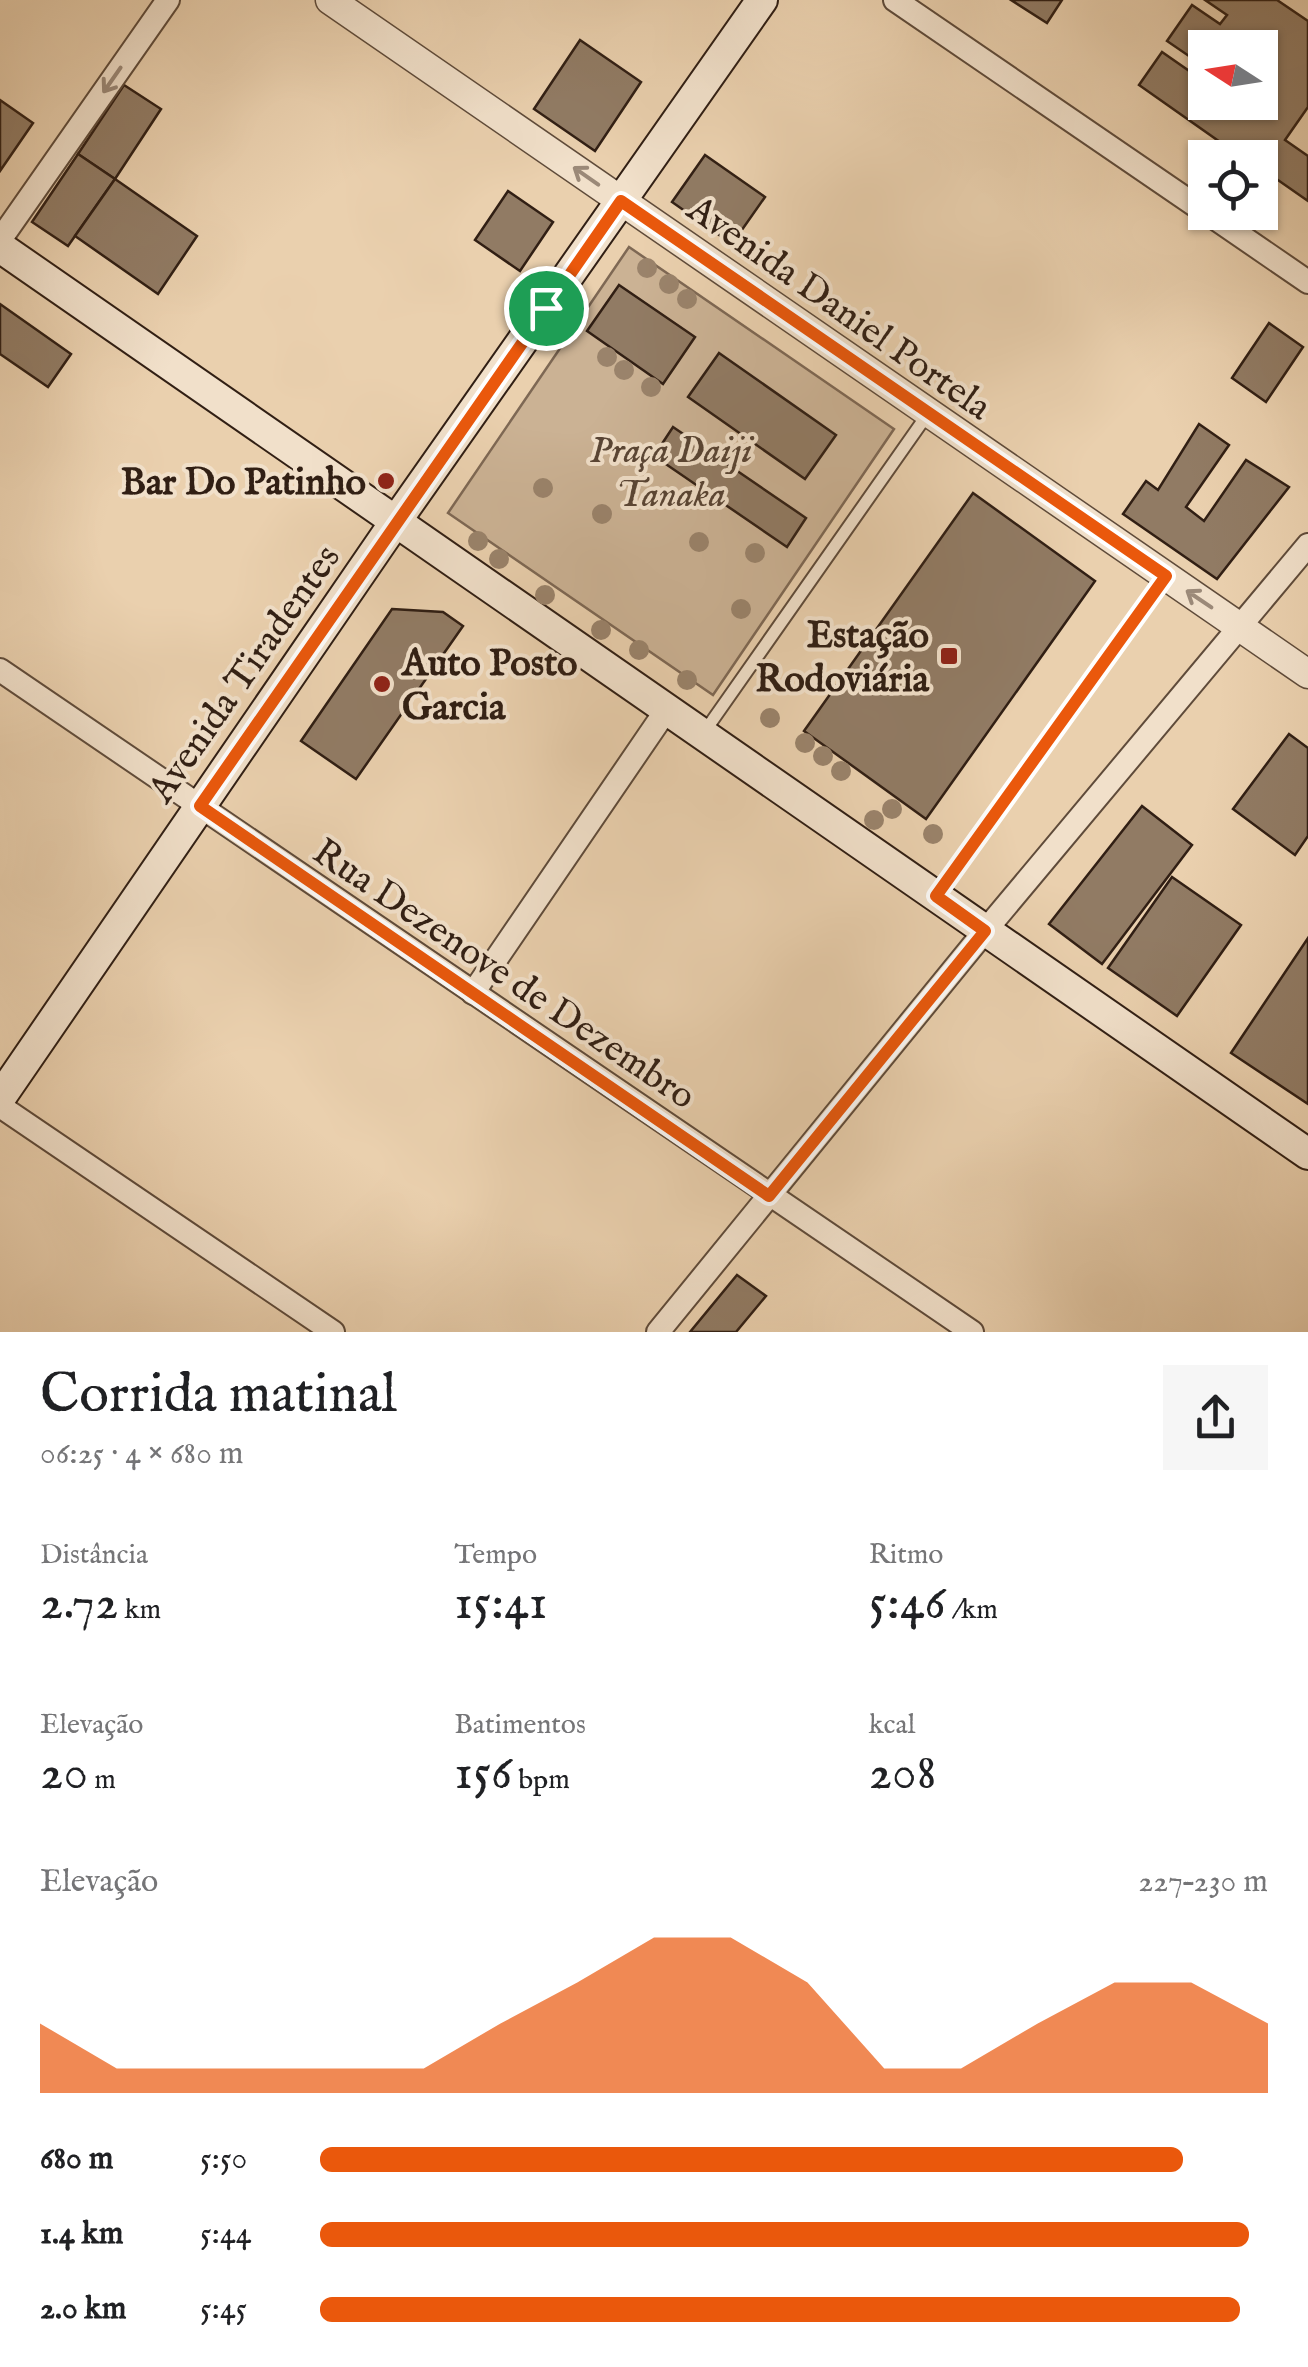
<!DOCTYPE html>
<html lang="pt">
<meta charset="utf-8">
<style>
:root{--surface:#fff;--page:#f6f6f6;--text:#202124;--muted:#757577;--accent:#ea580c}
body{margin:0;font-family:"IM FELL English",serif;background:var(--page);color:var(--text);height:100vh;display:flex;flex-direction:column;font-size:38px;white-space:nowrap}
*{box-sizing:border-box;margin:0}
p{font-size:32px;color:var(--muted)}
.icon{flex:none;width:55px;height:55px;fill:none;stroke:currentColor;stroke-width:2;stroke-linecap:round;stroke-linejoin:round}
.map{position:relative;height:1332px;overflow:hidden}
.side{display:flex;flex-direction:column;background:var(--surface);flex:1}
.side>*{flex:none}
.needle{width:65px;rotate:282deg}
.buttons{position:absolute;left:1188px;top:30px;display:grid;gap:20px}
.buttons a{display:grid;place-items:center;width:90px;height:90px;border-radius:0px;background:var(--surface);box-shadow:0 2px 8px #0004;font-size:50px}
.pin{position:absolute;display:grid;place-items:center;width:85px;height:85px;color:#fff;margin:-42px;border:5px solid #fff;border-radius:50%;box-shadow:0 2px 10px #0007}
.round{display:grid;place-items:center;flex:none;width:105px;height:105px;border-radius:0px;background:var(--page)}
.summary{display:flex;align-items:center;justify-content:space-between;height:170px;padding:0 40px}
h1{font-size:55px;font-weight:600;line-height:75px}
.metrics{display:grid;grid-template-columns:repeat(3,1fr);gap:15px;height:170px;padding:10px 40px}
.metrics div{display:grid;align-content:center}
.metrics b{font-size:50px;font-weight:600}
.metrics small{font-size:28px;font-weight:400}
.metrics p{font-size:28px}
.chart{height:280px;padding:20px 40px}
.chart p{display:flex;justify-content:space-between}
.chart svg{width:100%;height:180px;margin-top:10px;fill:var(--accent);opacity:.7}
ul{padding:0 40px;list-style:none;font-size:32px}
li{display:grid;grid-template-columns:160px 120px 1fr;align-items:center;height:75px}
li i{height:25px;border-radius:12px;background:var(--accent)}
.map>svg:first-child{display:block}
.green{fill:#cbb294;stroke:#7e6854;stroke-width:2.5}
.building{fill:#917b64;stroke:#311f14;stroke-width:2.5}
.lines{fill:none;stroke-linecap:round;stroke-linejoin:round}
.service-casing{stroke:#5f4b3a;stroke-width:15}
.minor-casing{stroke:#5f4b3a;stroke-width:26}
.tertiary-casing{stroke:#5f4b3a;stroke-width:31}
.secondary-casing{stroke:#311f14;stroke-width:34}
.service{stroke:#f1e0ca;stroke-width:11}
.minor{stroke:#f1e0ca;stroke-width:22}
.tertiary{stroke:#f1e0ca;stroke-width:28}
.secondary{stroke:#f1e0ca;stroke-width:30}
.tree{fill:#9a836b}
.oneway{stroke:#9b8978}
.route-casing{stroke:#fff;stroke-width:20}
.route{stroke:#ea580c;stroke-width:12}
.poi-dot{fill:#8f2418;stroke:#f1e0ca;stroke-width:4}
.labels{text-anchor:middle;stroke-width:8;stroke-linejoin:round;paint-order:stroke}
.street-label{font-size:38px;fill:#311f14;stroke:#f1e0ca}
.park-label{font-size:38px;font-style:italic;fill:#584434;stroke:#f1e0ca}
.poi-label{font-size:38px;font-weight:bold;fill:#311f14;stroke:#f1e0ca;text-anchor:end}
</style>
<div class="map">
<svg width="1308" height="1332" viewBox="0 0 1308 1332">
<rect width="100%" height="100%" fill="#ead0ae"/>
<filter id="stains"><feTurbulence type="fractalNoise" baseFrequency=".002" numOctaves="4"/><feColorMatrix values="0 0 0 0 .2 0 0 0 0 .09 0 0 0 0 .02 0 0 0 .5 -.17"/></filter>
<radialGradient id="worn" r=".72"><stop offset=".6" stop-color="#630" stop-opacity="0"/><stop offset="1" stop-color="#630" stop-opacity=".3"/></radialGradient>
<path class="green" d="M629,247L894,429L713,695L448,513Z"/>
<g class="building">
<path d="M1011,0H1062L1047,23Z"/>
<path d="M1205,0H1277L1308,21V107L1285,140L1308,156V201L1265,171L1260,179V158H1235L1237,154L1139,85L1162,52L1205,82V102H1234L1252,115L1260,105L1256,102H1260V48H1205V67L1167,41L1192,5L1220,24L1227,15Z"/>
<path d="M580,40L641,82L595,151L534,109Z"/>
<path d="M124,85L161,109L115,179L78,154Z"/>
<path d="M0,100L33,123L0,171Z"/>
<path d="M78,154L115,179L68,246L32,222Z"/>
<path d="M705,155L765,197L732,244L672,202Z"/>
<path d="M115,179L197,236L158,294L75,236Z"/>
<path d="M508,191L553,222L520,271L475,240Z"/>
<path d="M619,285L695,337L663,384L587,331Z"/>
<path d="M0,304L71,354L48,387L0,354Z"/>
<path d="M1269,323L1303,347L1266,402L1232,378Z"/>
<path d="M719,353L836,435L805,479L688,397Z"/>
<path d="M1199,424L1229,445L1186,507L1204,521L1246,460L1289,487L1217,579L1123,514L1146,481L1158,490Z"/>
<path d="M673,427L806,518L787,547L654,456Z"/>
<path d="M973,493L1095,581L926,819L804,731Z"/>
<path d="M392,609L443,612L463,626L356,779L301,741Z"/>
<path d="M1289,734L1308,748V836L1295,855L1233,809Z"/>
<path d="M1142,806L1192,845L1102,964L1049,924Z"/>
<path d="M1172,877L1241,925L1177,1016L1108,968Z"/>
<path d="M1308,938V1104L1231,1053Z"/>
<path d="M737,1275L766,1296L736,1332H690Z"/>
</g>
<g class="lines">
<g class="service-casing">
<g id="service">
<path d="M705,731L927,415"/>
<path d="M939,893L1166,577"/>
</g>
</g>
<g class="minor-casing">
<g id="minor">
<path d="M895,0L1205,212"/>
<path d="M1206,212L1308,282"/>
<path d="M0,240L168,0"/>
<path d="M0,670L972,1332"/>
<path d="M473,993L667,709"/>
<path d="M0,1106L333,1332"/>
<path d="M658,1332L985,931L1308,545"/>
</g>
</g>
<g class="tertiary-casing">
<path id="tertiary" d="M330,0L1308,674"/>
</g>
<g class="secondary-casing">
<g id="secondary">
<path d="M0,247L1308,1154"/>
<path d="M0,1098L396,521L762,0"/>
</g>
</g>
<use href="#service" class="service"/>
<use href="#minor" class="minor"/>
<use href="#tertiary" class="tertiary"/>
<use href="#secondary" class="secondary"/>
</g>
<g class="tree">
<circle cx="647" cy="268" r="10"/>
<circle cx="669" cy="284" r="10"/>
<circle cx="687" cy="299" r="10"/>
<circle cx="607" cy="357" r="10"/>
<circle cx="624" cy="370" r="10"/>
<circle cx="651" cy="387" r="10"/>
<circle cx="543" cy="488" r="10"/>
<circle cx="602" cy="514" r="10"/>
<circle cx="478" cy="541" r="10"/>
<circle cx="699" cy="542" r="10"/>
<circle cx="755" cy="553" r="10"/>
<circle cx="499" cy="559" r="10"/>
<circle cx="545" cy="595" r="10"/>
<circle cx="741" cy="609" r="10"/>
<circle cx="601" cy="630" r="10"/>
<circle cx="639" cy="650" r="10"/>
<circle cx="687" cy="680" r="10"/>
<circle cx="770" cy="718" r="10"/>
<circle cx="805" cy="743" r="10"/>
<circle cx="823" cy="756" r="10"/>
<circle cx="841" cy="771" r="10"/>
<circle cx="892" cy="809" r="10"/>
<circle cx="874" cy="820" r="10"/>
<circle cx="933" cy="834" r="10"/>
</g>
<defs><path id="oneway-shaft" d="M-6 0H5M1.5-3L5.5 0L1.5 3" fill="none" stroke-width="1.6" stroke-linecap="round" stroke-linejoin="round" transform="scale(2.5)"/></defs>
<g class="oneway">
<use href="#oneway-shaft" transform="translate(112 80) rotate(125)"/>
<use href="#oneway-shaft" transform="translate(586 176) rotate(-145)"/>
<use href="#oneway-shaft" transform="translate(1199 599) rotate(-146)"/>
</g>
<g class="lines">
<g class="route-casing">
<path id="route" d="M621,201L1166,576L936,896L985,931L769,1196L200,806Z"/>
</g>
<use href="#route" class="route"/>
</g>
<g class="poi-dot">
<circle cx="386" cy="481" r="10"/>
<rect x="939" y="646" width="20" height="20" rx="5"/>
<circle cx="382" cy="684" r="10"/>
</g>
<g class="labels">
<g class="street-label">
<text transform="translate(840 307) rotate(35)" y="13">Avenida Daniel Portela</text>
<text transform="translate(243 673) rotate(-55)" y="13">Avenida Tiradentes</text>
<text transform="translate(505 973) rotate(34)" y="13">Rua Dezenove de Dezembro</text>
</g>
<g class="park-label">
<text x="671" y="462">Praça Daiji<tspan x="671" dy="44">Tanaka</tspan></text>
</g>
<g class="poi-label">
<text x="366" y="494">Bar Do Patinho</text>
<text x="929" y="647">Estação<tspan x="929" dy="44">Rodoviária</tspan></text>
<text x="402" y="675" text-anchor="start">Auto Posto<tspan x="402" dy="44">Garcia</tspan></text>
</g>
</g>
<rect width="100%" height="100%" filter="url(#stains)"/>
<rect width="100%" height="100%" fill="url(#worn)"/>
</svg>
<div class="buttons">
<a><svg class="needle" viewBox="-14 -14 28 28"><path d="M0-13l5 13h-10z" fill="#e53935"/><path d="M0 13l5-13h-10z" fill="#757577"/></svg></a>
<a><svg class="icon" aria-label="locate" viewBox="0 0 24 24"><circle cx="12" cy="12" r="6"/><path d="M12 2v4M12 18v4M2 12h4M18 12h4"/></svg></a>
</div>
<div class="pin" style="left:546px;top:308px;background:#1e9e55"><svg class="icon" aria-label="arrive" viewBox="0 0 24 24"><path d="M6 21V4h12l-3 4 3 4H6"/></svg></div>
</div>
<section class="side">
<div class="summary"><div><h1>Corrida matinal</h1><p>06:25 · 4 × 680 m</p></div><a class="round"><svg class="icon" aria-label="share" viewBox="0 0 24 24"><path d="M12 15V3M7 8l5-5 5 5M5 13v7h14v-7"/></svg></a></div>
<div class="metrics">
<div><p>Distância</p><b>2.72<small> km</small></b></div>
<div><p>Tempo</p><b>15:41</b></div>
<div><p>Ritmo</p><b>5:46<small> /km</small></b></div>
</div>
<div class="metrics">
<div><p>Elevação</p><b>20<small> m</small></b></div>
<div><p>Batimentos</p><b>156<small> bpm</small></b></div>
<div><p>kcal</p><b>208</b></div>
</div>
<div class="chart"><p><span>Elevação</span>227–230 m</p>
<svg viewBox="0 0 160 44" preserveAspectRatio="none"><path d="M0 44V27L10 38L20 38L30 38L40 38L50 38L60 27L70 17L80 6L90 6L100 17L110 38L120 38L130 27L140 17L150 17L160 27V44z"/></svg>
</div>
<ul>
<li><b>680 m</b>5:50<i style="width:91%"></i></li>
<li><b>1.4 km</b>5:44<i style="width:98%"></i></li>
<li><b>2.0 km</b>5:45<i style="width:97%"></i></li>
</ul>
</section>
